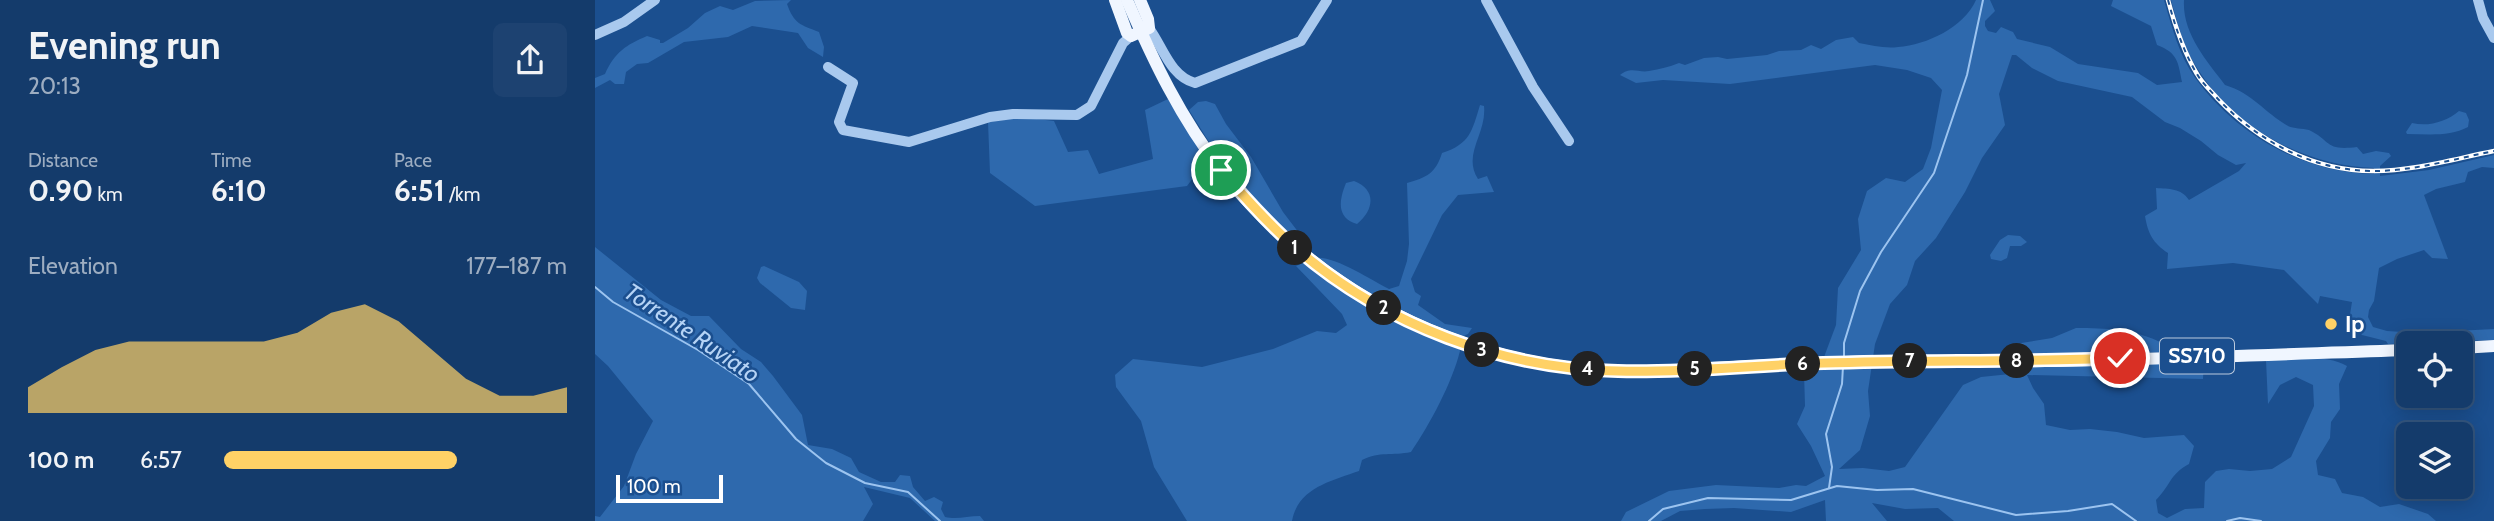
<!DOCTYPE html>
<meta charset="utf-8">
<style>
:root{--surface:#143b6b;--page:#1d4271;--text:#f1f3f6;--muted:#9dadc1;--line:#33557e;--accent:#ffd166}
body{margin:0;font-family:Cabin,sans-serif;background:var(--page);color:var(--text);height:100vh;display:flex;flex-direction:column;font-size:26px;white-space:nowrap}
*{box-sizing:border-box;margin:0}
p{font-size:23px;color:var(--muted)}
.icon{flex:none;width:38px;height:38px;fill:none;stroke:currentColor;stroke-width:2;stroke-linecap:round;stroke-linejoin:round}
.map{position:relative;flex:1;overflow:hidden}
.side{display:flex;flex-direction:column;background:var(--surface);width:595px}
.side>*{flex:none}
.tools{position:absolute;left:1801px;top:331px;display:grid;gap:14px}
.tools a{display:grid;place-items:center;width:77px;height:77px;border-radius:10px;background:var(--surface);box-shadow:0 4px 18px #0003,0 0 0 2px var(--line);font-size:35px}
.scale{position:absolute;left:21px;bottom:18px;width:107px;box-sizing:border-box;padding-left:7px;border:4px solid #fff;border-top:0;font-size:19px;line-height:24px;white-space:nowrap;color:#fff;-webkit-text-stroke:5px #1b4f8f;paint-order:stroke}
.pin{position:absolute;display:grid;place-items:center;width:60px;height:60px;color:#fff;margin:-30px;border:4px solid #fff;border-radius:50%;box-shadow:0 2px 7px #0007}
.km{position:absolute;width:35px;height:35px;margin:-18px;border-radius:50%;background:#222;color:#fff;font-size:19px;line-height:35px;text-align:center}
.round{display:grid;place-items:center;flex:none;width:74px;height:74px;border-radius:10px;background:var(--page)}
.head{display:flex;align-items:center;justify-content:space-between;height:119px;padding:0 28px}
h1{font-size:38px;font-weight:700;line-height:52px}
.metrics{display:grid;grid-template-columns:repeat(3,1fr);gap:10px;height:119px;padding:7px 28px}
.metrics div{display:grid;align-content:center}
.metrics b{font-size:30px;font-weight:700}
.metrics small{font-size:19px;font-weight:400}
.metrics p{font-size:19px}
.chart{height:196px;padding:14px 28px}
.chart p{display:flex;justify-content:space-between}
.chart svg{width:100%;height:126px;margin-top:7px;fill:var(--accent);opacity:.7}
ul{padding:0 28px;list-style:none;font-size:23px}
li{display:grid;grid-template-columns:112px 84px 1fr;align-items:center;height:52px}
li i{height:18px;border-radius:9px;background:var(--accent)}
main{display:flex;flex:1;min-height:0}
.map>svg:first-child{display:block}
.green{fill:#2e69ad}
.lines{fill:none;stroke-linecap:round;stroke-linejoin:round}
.stream{stroke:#9cc4f0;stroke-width:2}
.minor{stroke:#a9c9ee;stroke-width:10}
.major{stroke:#f0f6ff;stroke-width:12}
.rail-casing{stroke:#fff;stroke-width:4.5}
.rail{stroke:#1b4f8f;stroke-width:2;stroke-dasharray:5;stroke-linecap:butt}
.route-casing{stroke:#fff;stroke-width:14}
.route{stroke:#ffd166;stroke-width:9}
.poi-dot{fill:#ffd166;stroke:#1b4f8f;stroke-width:2.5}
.labels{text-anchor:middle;stroke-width:5;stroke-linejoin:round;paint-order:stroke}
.shield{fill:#1b4f8f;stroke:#bbcadd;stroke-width:2}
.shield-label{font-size:21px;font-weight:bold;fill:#fff}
.poi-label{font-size:23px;font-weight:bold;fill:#fff;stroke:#1b4f8f;text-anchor:start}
.water-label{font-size:24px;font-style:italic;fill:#b5d3f5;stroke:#1b4f8f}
</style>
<main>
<section class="side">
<div class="head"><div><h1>Evening run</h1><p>20:13</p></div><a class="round"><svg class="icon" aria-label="share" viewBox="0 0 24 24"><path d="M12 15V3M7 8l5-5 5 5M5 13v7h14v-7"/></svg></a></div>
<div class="metrics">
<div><p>Distance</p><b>0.90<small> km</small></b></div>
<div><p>Time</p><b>6:10</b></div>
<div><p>Pace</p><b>6:51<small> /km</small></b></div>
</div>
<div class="chart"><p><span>Elevation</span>177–187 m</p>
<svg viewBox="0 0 160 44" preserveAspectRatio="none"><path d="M0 44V35L10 28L20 22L30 19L40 19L50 19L60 19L70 19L80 16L90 9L100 6L110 12L120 22L130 32L140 38L150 38L160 35V44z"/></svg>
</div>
<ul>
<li><b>100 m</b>6:57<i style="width:68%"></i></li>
</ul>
</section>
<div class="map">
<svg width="1899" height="521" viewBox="0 0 1899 521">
<rect width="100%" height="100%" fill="#1b4f8f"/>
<g class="green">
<path d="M196,0L192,4C199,24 206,25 224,32L229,47L228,57L213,48L203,33L157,26L133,37L89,42L53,63L42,64L31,72L29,84H20L15,80L0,88V78L10,74C20,52 31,45 52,36L65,40V43H68L93,28L110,13L125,6L138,10L160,1Z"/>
<path d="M1381,0H1395L1400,11L1390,21V26L1393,31L1401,33L1406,27L1418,32L1422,39L1455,47L1483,64L1543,73L1562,85L1587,82C1583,62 1583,53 1562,45L1556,26L1516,6L1518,0H1569C1577,27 1584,56 1601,79C1643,136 1709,173 1779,174V168C1712,166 1644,131 1606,74C1590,52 1583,26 1576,0H1589C1587,33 1611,60 1630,85C1657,93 1669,112 1693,126C1699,129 1707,128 1714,130C1737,141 1729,151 1762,147L1768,154L1781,151L1794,153L1796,156L1785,166V176L1834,170L1899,155V168L1887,167L1873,172L1870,182L1841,189L1829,195L1853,259L1837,258L1829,250L1802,259L1784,268L1779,301L1774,310L1773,317L1778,327L1792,331L1822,333L1899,329V340L1793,344L1791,341L1767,335L1761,328L1753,327L1757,302L1725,296L1723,304L1689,270L1638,263L1572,269L1573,253C1558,243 1553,234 1550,216L1562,209L1561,188C1574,189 1586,188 1594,200L1644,171L1651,163L1641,165L1623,155L1606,141L1585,128L1570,122L1537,97L1463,81L1437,68L1421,55H1417L1404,94L1410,125L1387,158L1370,192L1341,238L1320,261L1312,285L1295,304L1280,344L1273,391L1275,416L1265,450L1244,469L1268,468L1294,471L1310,467L1368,385L1386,377L1425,373L1423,366L1609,361L1608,379L1432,375L1438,388L1449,404L1451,425L1475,430L1495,429L1522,432L1549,438L1589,435L1599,446L1594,464C1574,475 1576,485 1561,500L1563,513L1572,518L1590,509L1609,508L1610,482L1621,471L1634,469L1655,471L1677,469L1696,457L1719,406L1718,385L1701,377L1685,385L1673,404L1671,360C1697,359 1729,353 1752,366L1744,384L1745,409L1736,422L1735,438L1721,461L1723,475L1740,479L1747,493L1768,497L1785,507L1804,504L1833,514L1841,521H1359L1343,508L1310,509L1277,503L1292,521H1231L1230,500L1196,512L1139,508L1110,509L1085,511L1066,521H1026L1031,512L1074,491L1121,485L1184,488L1201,485L1211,486L1230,476L1216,446L1202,424L1210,406L1209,372L1229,357L1241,325L1243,288L1266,250L1263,219L1272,191L1291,178L1310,182L1328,169L1336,148L1347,90L1336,78L1312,70L1280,65L1135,84L1068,80L1041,83L1025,75C1036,66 1043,73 1054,71C1065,69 1074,67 1084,63L1090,65L1109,58L1123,57L1132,59L1172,55L1184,51L1206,50L1216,45L1226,49L1241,40L1258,37L1264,43C1277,45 1290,49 1303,47C1332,45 1369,27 1381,0Z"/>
<path d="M573,99L618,170L601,174L592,186L440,206L395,173L393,122L425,117L459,121L473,152L493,150L504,174L558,159L550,110Z"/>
<path d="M611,101L620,104L631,124L656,157L688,212L704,233L706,241L684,225L626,161L594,110L603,102Z"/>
<path d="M885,105L889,106C892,134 867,154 883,179L892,176L899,192L863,195L847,215L816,279L820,292L826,296L823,305L850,324L877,328L873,334L866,337L784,301L720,258C739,255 776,280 794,289L804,286L812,261L814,244L812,183C831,178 841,173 847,153C875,144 877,131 885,105Z"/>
<path d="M1864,111L1871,113L1874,120L1873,127C1855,137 1832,134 1812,134L1811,132L1817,123C1833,127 1851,122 1864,111Z"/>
<path d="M759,181C782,190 779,210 762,224C741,218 744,200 751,183Z"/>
<path d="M1413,235L1425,236L1432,242L1426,246H1415L1412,258L1406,261L1396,259L1395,255L1405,240Z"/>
<path d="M0,247L66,300L96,316H114L146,349L166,362L178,376L207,415L213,445L237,449L256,458L264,472L286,482H300L305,475L315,476L318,487L330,501L339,497L348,502L346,509L350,517C362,520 372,516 385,516L389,521H340L315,498L269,487L278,504L268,521H0V516L5,517L29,486L41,454L58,421L13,366L0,354Z"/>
<path d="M711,262L816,327L863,347L865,351C857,383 835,424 816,452C797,456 785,451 767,460L764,471C736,481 703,488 697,521H592L559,467L546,421L521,387L520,375L538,359L607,367L678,349L722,331L741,333L752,325L747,314L701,266Z"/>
<path d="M169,266L204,282L212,291L210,310L196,308L165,283L162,278L166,267Z"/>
<path d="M1481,328C1510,328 1540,329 1567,343L1570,352L1421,357L1420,344L1457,338Z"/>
</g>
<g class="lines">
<g class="stream">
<path d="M0,287L18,302L103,350L154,384L201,439L231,463L270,483L313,492L345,521"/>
<path d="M1249,357V343L1265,291L1286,252L1339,173L1372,75L1388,0"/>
<path d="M1234,488L1237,467L1231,434L1247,384L1248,366"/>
<path d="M1054,521L1068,509L1113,498L1196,500L1242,486L1282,490L1318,489L1421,515L1473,511L1517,504L1541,521"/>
<path d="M1632,521L1645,518L1666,521"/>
</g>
<g class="minor">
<path d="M891,0L938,87L974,141"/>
<path d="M1883,0L1888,18L1899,38"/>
<path d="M554,28C568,47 575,76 600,83L706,41L732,0"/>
<path d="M0,35L29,22L60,0"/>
<path d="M233,67L258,83L244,122L248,130L314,142L395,117L418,114L482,115L496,106L528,43L536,36"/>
</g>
<g class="major">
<path d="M520,0L532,33L536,36L554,28L553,19L545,0"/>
<path d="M532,0C558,60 586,119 627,171C723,293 867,366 1022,371C1053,372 1085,370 1116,368C1174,365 1232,362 1290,361C1344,360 1397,362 1450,361C1571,359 1692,354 1813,350"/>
<path d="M1866,348L1899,346"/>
</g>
<g class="rail-casing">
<path id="rail" d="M1573,0C1580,26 1588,51 1602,74C1607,83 1616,91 1623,99C1663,141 1718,171 1778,171C1819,171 1859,159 1899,151"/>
</g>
<use href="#rail" class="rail"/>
</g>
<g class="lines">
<g class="route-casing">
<path id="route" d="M626,170C650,198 675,226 703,250C790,325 908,369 1023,371C1091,373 1160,365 1229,363C1327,360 1426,362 1525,358"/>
</g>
<use href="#route" class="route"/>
</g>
<circle class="poi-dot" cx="1736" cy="324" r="7"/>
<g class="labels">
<rect class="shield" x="1565" y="338.5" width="74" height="35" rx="5"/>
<g class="shield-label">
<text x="1602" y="363">SS710</text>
</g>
<g class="poi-label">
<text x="1750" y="332">Ip</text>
</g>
<g class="water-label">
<text transform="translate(97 333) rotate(34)" y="8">Torrente Ruviato</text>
</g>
</g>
</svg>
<div class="tools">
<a><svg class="icon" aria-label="locate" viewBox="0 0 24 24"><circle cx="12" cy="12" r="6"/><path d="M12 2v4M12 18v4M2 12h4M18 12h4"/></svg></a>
<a><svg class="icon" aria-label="layers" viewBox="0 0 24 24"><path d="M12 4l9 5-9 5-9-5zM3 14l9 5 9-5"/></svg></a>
</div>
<div class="scale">100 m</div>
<div class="pin" style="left:626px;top:170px;background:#1e9e55"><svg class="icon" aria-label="arrive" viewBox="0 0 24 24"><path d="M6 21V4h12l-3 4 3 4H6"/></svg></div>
<div class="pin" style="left:1525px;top:358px;background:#d93025"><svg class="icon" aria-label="check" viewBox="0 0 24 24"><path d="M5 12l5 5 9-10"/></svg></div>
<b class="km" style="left:700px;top:248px">1</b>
<b class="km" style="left:789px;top:308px">2</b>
<b class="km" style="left:887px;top:350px">3</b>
<b class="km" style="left:993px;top:369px">4</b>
<b class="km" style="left:1100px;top:369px">5</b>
<b class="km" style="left:1208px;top:364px">6</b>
<b class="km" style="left:1315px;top:361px">7</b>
<b class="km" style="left:1422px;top:361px">8</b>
</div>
</main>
